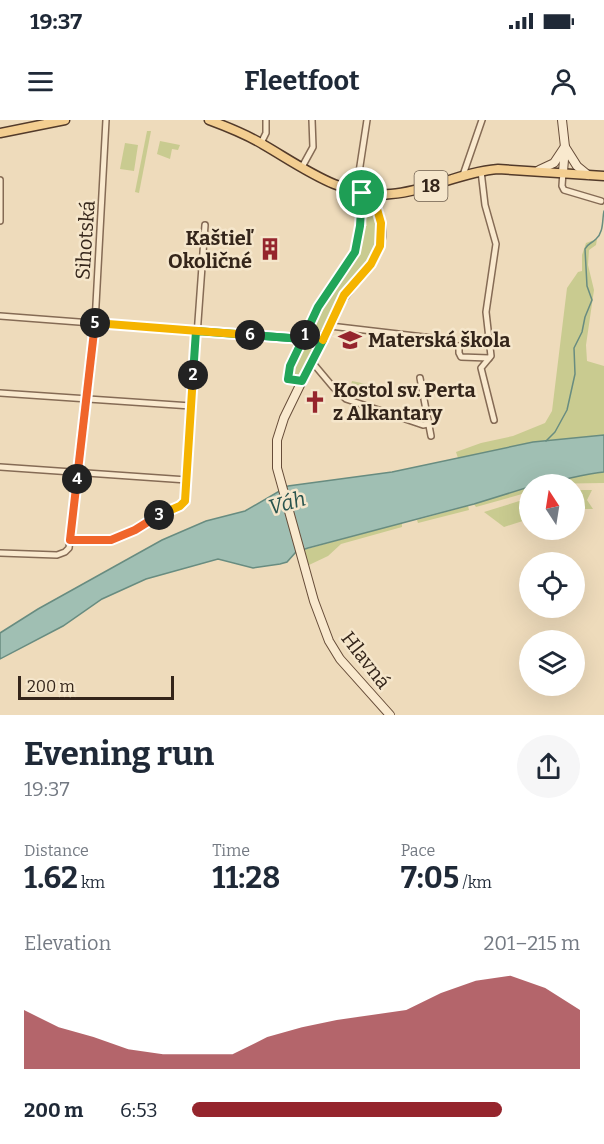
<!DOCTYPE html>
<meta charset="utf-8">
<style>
:root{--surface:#fff;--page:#f6f6f7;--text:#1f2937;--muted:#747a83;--accent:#95252d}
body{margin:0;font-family:Bitter,serif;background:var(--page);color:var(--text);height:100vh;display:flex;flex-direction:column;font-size:22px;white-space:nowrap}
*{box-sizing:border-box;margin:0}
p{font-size:20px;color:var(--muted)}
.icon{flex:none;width:33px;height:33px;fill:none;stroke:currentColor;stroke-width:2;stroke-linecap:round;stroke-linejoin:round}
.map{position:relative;height:595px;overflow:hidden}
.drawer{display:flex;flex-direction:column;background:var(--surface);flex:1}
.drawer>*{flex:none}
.needle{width:39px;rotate:348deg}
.controls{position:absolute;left:519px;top:354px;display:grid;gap:12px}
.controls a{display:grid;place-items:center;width:66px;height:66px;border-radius:50%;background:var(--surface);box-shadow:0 6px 24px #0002;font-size:30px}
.scale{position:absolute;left:18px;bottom:15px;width:156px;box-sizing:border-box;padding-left:6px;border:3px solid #34251a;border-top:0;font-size:16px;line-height:21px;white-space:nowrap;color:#34251a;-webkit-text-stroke:4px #f5e6cb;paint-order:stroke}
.pin{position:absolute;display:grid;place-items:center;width:51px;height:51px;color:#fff;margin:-26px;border:3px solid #fff;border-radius:50%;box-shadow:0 2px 6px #0007}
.km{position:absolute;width:30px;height:30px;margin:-15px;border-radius:50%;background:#222;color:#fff;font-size:16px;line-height:30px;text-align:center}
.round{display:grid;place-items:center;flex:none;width:63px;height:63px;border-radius:32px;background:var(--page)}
.headline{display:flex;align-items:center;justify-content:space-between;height:102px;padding:0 24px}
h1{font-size:33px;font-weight:700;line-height:45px}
.metrics{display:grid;grid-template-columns:repeat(3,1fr);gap:9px;height:102px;padding:6px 24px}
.metrics div{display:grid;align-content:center}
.metrics b{font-size:30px;font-weight:700}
.metrics small{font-size:16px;font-weight:400}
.metrics p{font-size:16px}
.chart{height:168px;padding:12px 24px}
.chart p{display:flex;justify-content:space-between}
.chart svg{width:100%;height:108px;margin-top:6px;fill:var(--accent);opacity:.7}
ul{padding:0 24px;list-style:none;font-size:20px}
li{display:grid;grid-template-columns:96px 72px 1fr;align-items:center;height:45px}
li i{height:15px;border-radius:8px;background:var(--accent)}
.status{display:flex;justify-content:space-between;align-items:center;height:42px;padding:0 30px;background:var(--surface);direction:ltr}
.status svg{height:16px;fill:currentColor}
header{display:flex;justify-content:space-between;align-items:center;height:78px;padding:0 24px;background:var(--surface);font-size:27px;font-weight:700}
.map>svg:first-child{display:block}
.green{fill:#c9cb90}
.water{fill:#a0bfb3;stroke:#688c80;stroke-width:1.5}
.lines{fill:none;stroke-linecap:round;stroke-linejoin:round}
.stream{stroke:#688c80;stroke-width:1.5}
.street-casing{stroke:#856b55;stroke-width:8}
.secondary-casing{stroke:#674d39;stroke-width:10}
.primary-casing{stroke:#523a2a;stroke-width:11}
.street{stroke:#f9e9ce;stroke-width:5}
.secondary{stroke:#f9e9ce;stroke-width:8}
.primary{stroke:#f3ce91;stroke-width:8}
.split-1-casing{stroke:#fff;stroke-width:12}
.split-2-casing{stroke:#fff;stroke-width:12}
.split-3-casing{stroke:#fff;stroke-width:12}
.split-4-casing{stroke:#fff;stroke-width:12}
.split-5-casing{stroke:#fff;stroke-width:12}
.split-6-casing{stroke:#fff;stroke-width:12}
.split-7-casing{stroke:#fff;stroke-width:12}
.split-8-casing{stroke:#fff;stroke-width:12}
.split-1{stroke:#22a559;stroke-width:8}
.split-2{stroke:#22a559;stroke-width:8}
.split-3{stroke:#f5b400;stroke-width:8}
.split-4{stroke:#f0652b;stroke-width:8}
.split-5{stroke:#f0652b;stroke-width:8}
.split-6{stroke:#f5b400;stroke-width:8}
.split-7{stroke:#22a559;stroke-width:8}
.split-8{stroke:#f5b400;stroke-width:8}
.labels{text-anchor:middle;stroke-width:5;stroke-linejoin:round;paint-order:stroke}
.shield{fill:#f5e6cb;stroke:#6e5f4f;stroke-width:1.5}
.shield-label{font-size:18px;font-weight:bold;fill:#34251a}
.poi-label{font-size:20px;font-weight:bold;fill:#34251a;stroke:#f5e6cb;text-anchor:start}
.street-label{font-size:20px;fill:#34251a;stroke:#f5e6cb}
.water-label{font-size:21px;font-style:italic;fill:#29544e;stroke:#f5e6cb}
</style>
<div class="status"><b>19:37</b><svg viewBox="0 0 49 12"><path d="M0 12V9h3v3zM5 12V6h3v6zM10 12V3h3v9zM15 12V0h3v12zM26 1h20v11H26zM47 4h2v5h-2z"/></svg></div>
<header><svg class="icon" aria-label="menu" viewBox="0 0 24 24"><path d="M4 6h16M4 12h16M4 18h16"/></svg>Fleetfoot<svg class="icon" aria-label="person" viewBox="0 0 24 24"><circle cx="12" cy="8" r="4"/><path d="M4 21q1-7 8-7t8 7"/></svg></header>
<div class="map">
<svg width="604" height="595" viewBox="0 0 604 595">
<rect width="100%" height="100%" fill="#eedbbb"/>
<g class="green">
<path d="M147,11H151L139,73L135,72Z"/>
<path d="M160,21L180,25L178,30L172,29L170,39L157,34Z"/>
<path d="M125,23L138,25L134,51L120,49Z"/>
<path d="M365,81C371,86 375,92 377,100C385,131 357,150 343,172C333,186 327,203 320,218H311C308,202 344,148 356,137L360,128L362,106H367L363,87Z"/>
<path d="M597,119L596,125L589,130L588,145L594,170L586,225L587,241L604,246V315L533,322L458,338L456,332L481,323L513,316L545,303L552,291L567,168L578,152L582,151V135L586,123Z"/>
<path d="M304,223L310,225L313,232L301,258L291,257L290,250Z"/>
<path d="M352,261L376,266L373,279L349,273Z"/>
<path d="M604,352V363L539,364L587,354Z"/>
<path d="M529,367V372L476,387L474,384Z"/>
<path d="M575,370H592L587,380L593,389H575Z"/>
<path d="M529,378V399L504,407L484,392Z"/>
<path d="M468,386L469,390L418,403L417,400Z"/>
<path d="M402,403V407L341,424L328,436L309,445L303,430Z"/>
</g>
<path class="water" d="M604,315V352C579,354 554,364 530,364L529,367L474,384L308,428L296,432L287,442L280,444L253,448L218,439L146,459L102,479L63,506L0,539V513L38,489L162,420L206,401L245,391L288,366L392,352L533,322Z"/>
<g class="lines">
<path class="stream" d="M546,321L555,312L567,290L575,254L574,228L582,212L585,197L592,180L587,166L585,129C588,123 591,124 596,119C604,112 602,100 604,91"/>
<g class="street-casing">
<g id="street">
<path d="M261,23L266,13V0"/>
<path d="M302,47L313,27L312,0"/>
<path d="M481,51L485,85L496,124L486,192L491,236L481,248L494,300"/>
<path d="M563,52L562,66L564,70L601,81"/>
<path d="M463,55L482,0"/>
<path d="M0,60V101"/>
<path d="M356,72L367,0"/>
<path d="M0,196L303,219L321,224"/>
<path d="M330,206L441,219"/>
<path d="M459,226V233L461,237L489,238"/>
<path d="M312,242L333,267L346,279L423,305L428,304"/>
<path d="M420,258L431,316"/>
<path d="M302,261L288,259L290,246L318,187L355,132L360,106L362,73"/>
<path d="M0,273L191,286"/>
<path d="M0,347L187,360"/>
<path d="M70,420C94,421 114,422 136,410C143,406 149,401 156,397C166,392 178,390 185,381L205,105"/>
<path d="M0,433L57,435L65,432L69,428L95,203L106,0"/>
</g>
</g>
<g class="secondary-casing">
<g id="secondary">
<path d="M562,0L565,27L563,52"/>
<path d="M565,27L577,46L588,55"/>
<path d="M539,50L554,43L564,28"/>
<path d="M373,74C376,86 382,99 382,111C382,143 351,161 338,187L284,298L277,320V348L314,481L329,521L340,539L390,595"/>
</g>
</g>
<g class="primary-casing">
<g id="primary">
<path d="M209,0C228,7 246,14 264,25C302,47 344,79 391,74C428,71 461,52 498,49L604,56"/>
<path d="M0,13L65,0"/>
</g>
</g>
<use href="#street" class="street"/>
<use href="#secondary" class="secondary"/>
<use href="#primary" class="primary"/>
</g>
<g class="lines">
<g class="split-1-casing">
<path id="split-1" d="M305,215L318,187L355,132L360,106L362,73"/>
</g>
<g class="split-2-casing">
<path id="split-2" d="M193,255L196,211L303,219L305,215"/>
</g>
<g class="split-3-casing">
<path id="split-3" d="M159,395L180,386L185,381L193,255"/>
</g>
<g class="split-4-casing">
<path id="split-4" d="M77,359L70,420H111L135,410L159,395"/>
</g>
<g class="split-5-casing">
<path id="split-5" d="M77,359L95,203"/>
</g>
<g class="split-6-casing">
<path id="split-6" d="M95,203L250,215"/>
</g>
<g class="split-7-casing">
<path id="split-7" d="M250,215L303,219L290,246L288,259L302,261L323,220"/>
</g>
<g class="split-8-casing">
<path id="split-8" d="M323,220L344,175L371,144L380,126L381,103L373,75L362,73"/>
</g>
<use href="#split-1" class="split-1"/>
<use href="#split-2" class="split-2"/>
<use href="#split-3" class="split-3"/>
<use href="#split-4" class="split-4"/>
<use href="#split-5" class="split-5"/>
<use href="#split-6" class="split-6"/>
<use href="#split-7" class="split-7"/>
<use href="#split-8" class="split-8"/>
</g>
<defs>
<g id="building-bare" transform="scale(1.8)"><path d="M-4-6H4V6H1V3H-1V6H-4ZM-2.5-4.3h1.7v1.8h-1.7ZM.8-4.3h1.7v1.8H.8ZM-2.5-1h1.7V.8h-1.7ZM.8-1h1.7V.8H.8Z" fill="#95252d" stroke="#f5e6cb" stroke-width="2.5" paint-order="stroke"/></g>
<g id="school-bare" transform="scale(1.8)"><path d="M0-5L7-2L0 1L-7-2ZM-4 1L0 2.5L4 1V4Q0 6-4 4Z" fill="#95252d" stroke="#f5e6cb" stroke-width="2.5" paint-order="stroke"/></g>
<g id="church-bare" transform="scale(1.8)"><path d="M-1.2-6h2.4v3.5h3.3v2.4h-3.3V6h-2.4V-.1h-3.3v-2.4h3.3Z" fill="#95252d" stroke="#f5e6cb" stroke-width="2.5" paint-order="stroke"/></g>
</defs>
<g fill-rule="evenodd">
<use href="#building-bare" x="270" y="129"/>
<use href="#school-bare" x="350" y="220"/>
<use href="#church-bare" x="315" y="282"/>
</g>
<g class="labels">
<rect class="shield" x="414.5" y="51" width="33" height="30" rx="4.5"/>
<g class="shield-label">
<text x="431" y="72">18</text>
</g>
<g class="poi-label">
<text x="252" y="125" text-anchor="end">Kaštieľ<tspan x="252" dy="23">Okoličné</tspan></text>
<text x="368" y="227">Materská škola</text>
<text x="333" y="277">Kostol sv. Perta<tspan x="333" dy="23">z Alkantary</tspan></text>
</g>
<g class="street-label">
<text transform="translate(85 120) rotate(-86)" y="7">Sihotská</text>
<text transform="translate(366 540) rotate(52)" y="7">Hlavná</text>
</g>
<g class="water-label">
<text transform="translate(287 383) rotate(-15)" y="7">Váh</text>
</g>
</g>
</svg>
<div class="controls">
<a><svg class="needle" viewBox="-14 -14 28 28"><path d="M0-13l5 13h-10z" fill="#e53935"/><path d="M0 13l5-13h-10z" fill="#747a83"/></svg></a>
<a><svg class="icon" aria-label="locate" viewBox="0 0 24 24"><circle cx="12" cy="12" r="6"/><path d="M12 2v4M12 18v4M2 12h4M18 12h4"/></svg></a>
<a><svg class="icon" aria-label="layers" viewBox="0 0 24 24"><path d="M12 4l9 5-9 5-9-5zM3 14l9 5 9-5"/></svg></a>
</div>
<div class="scale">200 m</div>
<div class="pin" style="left:362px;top:73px;background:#1e9e55"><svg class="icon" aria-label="arrive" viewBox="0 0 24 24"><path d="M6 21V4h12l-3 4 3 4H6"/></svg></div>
<b class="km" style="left:305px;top:215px">1</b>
<b class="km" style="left:193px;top:255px">2</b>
<b class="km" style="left:159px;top:395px">3</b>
<b class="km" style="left:77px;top:359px">4</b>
<b class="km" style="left:95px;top:203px">5</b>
<b class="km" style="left:250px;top:215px">6</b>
</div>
<section class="drawer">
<div class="headline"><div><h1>Evening run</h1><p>19:37</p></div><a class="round"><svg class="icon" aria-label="share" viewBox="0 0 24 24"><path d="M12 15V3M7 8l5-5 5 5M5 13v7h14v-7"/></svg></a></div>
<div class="metrics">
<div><p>Distance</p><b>1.62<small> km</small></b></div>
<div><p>Time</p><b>11:28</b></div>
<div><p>Pace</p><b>7:05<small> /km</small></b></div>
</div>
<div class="chart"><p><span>Elevation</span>201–215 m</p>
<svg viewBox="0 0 160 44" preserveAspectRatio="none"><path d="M0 44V20L10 27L20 31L30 36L40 38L50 38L60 38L70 31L80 27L90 24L100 22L110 20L120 13L130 8L140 6L150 11L160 20V44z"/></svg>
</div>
<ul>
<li><b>200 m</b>6:53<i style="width:80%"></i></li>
</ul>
</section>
